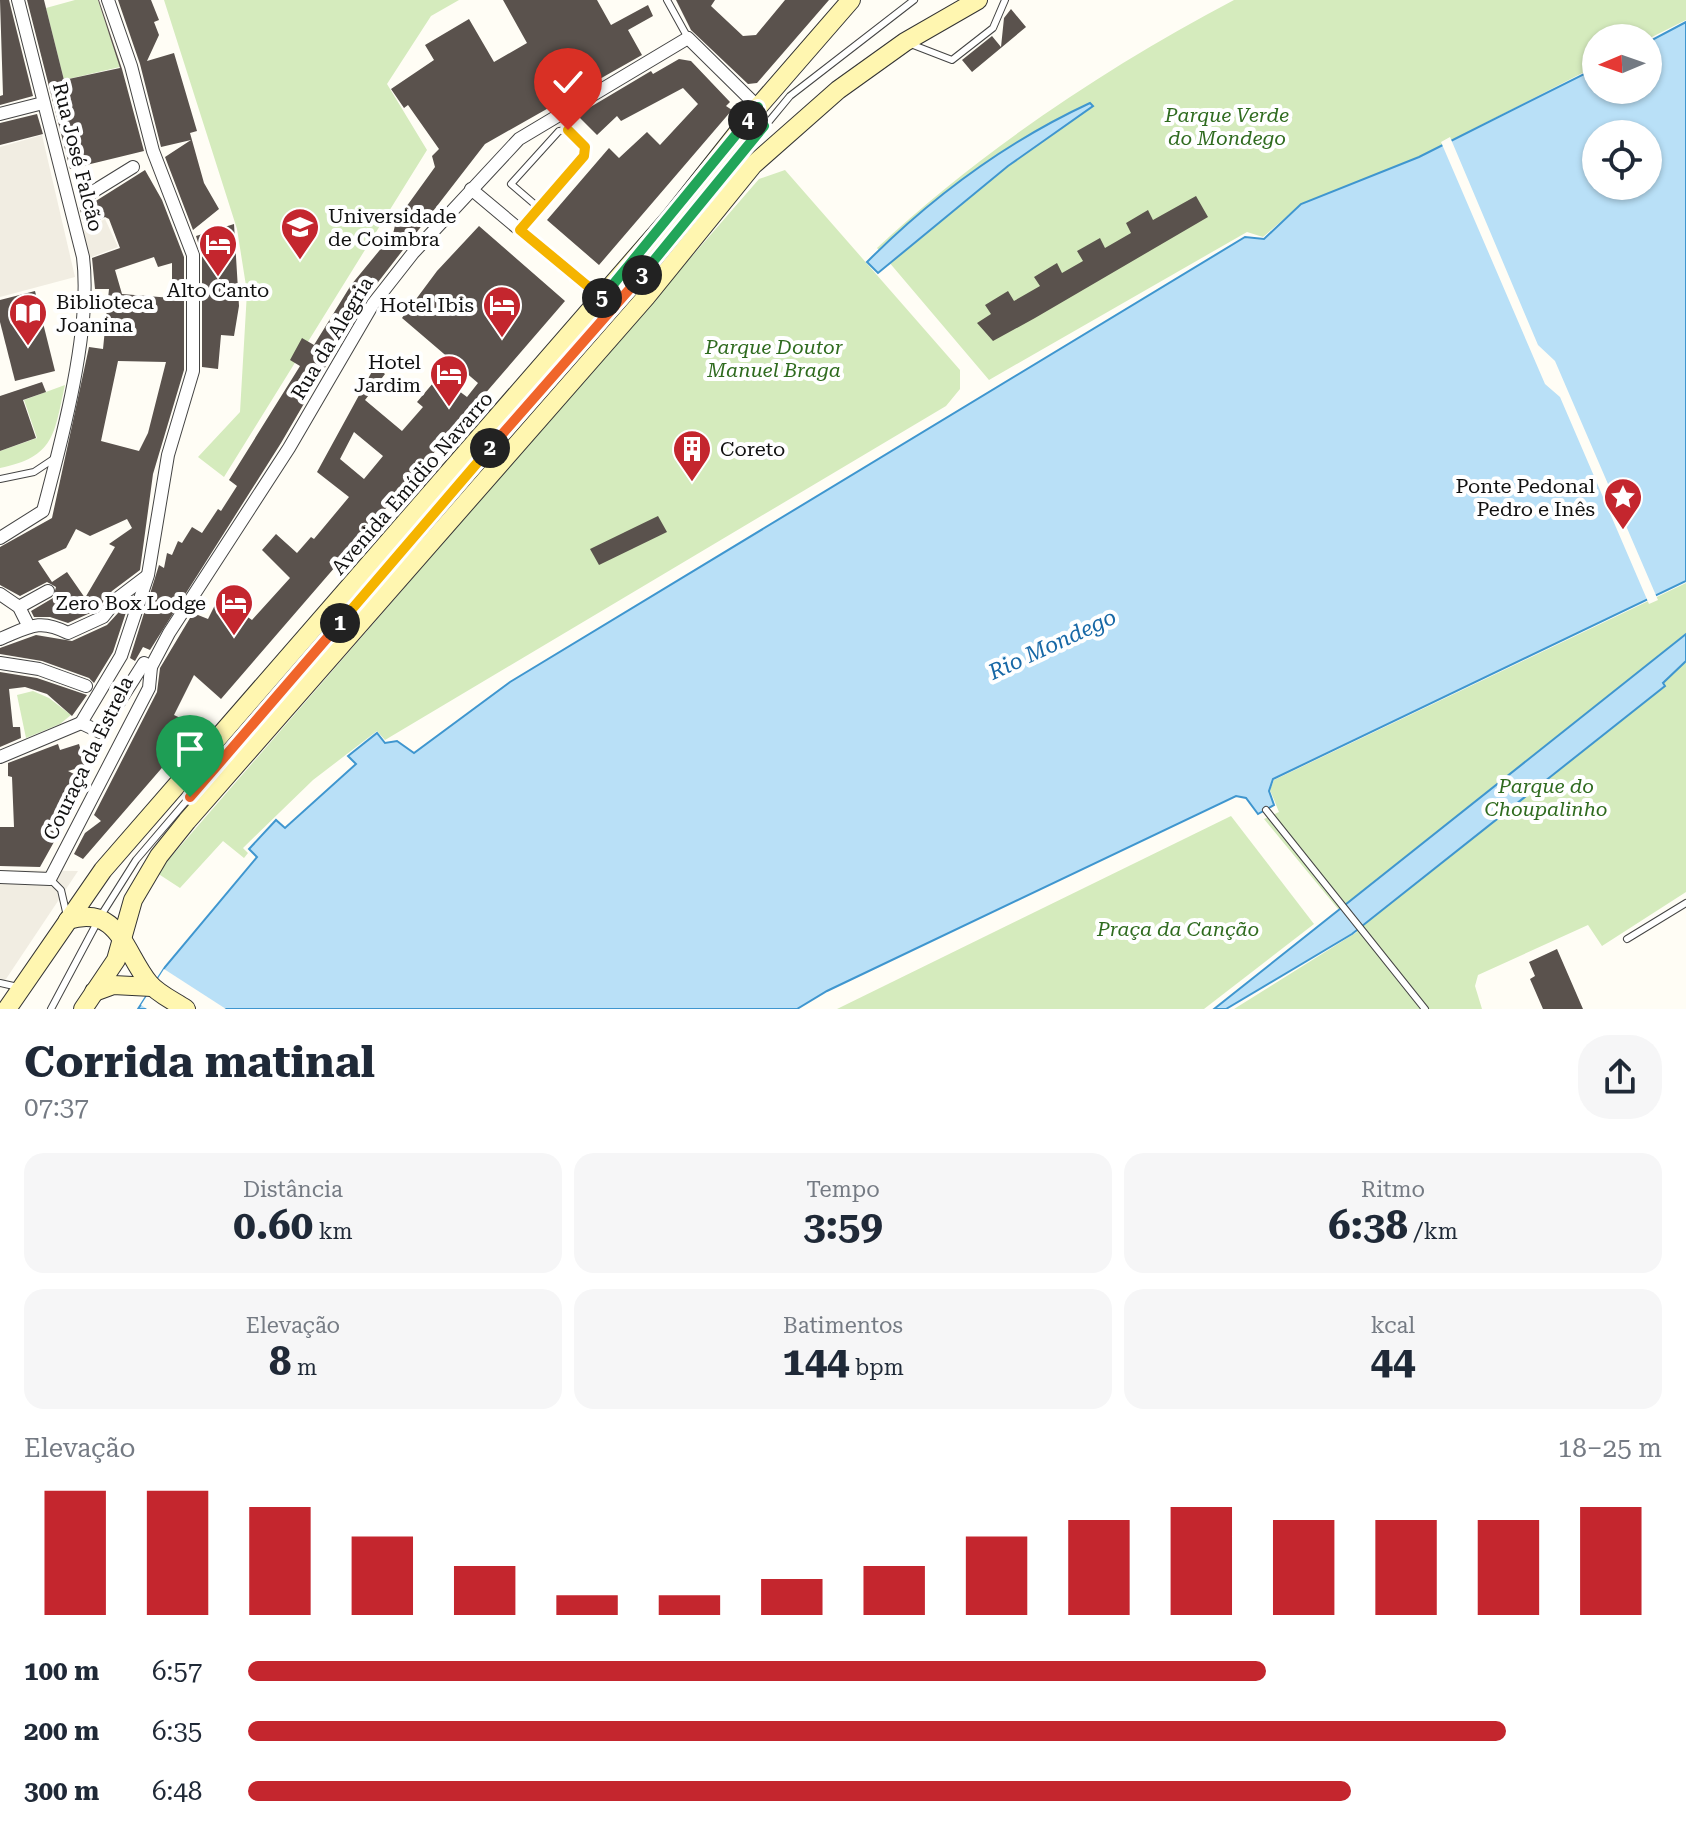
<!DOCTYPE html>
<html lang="pt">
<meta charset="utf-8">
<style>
:root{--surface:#fff;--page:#f6f6f7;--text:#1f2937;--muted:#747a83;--accent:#c4262e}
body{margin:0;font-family:"Roboto Serif",serif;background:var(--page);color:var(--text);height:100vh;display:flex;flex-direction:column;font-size:30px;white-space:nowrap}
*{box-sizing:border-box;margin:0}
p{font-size:26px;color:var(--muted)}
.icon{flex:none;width:44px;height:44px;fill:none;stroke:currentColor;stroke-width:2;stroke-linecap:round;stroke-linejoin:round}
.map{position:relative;height:1009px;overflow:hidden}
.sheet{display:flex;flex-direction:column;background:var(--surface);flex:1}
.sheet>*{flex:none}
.needle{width:52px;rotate:268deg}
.tools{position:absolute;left:1582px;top:24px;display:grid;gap:16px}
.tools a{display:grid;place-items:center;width:80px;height:80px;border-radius:50%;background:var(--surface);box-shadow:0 2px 6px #0004;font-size:40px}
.pin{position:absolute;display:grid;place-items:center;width:68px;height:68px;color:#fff;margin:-82px -34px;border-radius:50% 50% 50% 0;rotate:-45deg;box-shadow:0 0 8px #0007}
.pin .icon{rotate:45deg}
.km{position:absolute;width:40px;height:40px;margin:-20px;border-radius:50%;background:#222;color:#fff;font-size:22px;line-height:40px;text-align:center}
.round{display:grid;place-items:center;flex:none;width:84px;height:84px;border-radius:32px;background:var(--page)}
.head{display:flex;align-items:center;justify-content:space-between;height:136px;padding:0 24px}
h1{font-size:44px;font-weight:700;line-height:60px}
.stats{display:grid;grid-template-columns:repeat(3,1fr);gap:12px;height:136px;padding:8px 24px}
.stats div{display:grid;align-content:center;border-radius:20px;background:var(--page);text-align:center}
.stats b{font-size:40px;font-weight:700}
.stats small{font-size:22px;font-weight:400}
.stats p{font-size:22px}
.chart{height:224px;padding:16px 24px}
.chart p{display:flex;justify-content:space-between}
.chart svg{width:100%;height:144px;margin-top:8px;stroke:var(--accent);stroke-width:6}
ul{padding:0 24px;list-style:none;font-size:26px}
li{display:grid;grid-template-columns:128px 96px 1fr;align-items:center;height:60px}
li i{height:20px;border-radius:10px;background:var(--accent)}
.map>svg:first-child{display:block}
.green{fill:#d5ebbd}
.plaza{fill:#f1ede2}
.water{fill:#b9e0f7;stroke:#3f96cf;stroke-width:2;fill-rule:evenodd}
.pier{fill:#fffdf5}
.building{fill:#5a524d;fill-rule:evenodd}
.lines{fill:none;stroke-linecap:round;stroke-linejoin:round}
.lane-casing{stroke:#444;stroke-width:8}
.street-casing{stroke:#444;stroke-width:14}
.secondary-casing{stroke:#333;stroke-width:20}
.lane{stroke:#fff;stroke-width:6}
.street{stroke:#fff;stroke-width:12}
.secondary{stroke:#fff6b0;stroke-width:18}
.split-1-casing{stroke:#fff;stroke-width:16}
.split-2-casing{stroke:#fff;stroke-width:16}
.split-3-casing{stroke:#fff;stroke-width:16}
.split-4-casing{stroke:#fff;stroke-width:16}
.split-5-casing{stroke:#fff;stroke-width:16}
.split-6-casing{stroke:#fff;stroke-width:16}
.split-1{stroke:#f0652b;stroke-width:10}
.split-2{stroke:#f5b400;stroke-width:10}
.split-3{stroke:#f0652b;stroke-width:10}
.split-4{stroke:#22a559;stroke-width:10}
.split-5{stroke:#22a559;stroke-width:10}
.split-6{stroke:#f5b400;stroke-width:10}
.labels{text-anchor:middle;stroke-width:8;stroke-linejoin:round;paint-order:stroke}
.park-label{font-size:20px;font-style:italic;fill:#2f6b1f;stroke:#fff}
.street-label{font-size:20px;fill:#111;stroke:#fff}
.poi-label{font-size:20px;fill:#111;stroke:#fff;text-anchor:end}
.water-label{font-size:22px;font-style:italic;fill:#1768a6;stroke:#fff}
</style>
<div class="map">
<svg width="1686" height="1009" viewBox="0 0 1686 1009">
<rect width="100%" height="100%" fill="#fffdf5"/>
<g class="green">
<path d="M75,0H98L120,67L64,80L46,8Z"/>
<path d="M164,0H459L431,16L387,84L427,150L224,477L198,457L240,412L247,292L237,229Z"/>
<path d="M1234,0H1686V20L1648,39L1596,38V66L1419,157L1301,204L1263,237L1247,232L989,380L877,248C982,150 1107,67 1234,0Z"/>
<path d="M785,170L960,370V389L946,406L385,740L377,731L313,780L243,848L248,853L244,858L223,841L180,888L157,873L759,179Z"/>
<path d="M65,385C54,434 55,457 0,468V451L37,438L24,400Z"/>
<path d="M1686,583V892L1602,946L1588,925L1478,975L1475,986L1482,1009H1234L1357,932L1264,819L1279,812L1270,790L1274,780Z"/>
<path d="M33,691L49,698L71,715L60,724L26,738L17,695Z"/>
<path d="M1231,816L1314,924L1204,1009H837Z"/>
</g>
<g class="plaza">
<path d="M42,135L75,277L0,297V147Z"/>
<path d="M105,219L118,247L89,258L82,231Z"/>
<path d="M0,870L78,871L0,988Z"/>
</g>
<g class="water">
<path d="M1686,22V581L1273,779L1269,791L1274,805L1258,814L1246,798L1236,796L827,991L797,1009H138L165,967L257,857L249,849L276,820L285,828L356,764L348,756L377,733L385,743L397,741L414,753L510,682L1245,237L1264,239L1301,204L1419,157L1596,68V90H1648V42ZM1596,134H1648V186H1596Z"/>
<path d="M1090,103L1093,106L1008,166L878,273L867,262C933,196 1006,142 1090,103Z"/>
<path d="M1686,634V661L1663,683L1665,686L1352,934L1226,1009H1214Z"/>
</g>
<g class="pier">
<path d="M1450,137L1538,345L1555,361L1658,600L1649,604L1560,397L1545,384L1441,142Z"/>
<path d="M164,969L226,1009H147L141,1005Z"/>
</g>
<g class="building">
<path d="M0,0H9L33,96L0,105V96L3,95Z"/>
<path d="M27,0H44L64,80L120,68L98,0H99L122,69L144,151L70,169Z"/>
<path d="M118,0H151L159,20L154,22L159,35L147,61L174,53L197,131L190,133L204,183L219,209L193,230L165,157L191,140L161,147L140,64Z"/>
<path d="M503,0H597L611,25L648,5L653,16L628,30L642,55L485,144L365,299L281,443L150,650L143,647L135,661L130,658L159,565L164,568L167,553L172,555L178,541L182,543L192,527L202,533L218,509L221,511L237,486L229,480L300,366L290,360L302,338L314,345L351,285L393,234L396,221L435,167L432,156L439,149L408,105L404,108L391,89L434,60L425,45L469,19L494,62L527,43Z"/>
<path d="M676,0H715L711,6L743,36L756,35L785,0H829L757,83L748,84L691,30Z"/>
<path d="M1011,9L1026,27L972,72L962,60L992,36L1001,47L1004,18Z"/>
<path d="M679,59L691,61L730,102L726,106L732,110L599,265L547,220L609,148L619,158L647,132L660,145L698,104L683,88L621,121L617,116L597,135L577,115L651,71L653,74Z"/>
<path d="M37,114L43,134L0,145V123Z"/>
<path d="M145,170L162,200L184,257V370L153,474L140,570L112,591L97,610L68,623L50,617H34L31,611L53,598L56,587L47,582L20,596L0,585V547L52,518L89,347L103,349L109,289H95L92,258L120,248L109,219L105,217L85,227L79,206L91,204ZM154,257L158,267L172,263V298L122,294L115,270ZM118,361L166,362L148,433L139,451L101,441ZM127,519L132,528L109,544L115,547L85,598L67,572L52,582L38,561L66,548L76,529L90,536Z"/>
<path d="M1196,196L1208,217L1035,318L993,341L977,323L991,314L985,305L1008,291L1014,301L1040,286L1034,277L1057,263L1062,273L1083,261L1077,251L1100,238L1105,248L1131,233L1126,223L1148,210L1153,220Z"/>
<path d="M234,224L239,306L234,336L221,335L218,369L202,367V255L196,236Z"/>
<path d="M479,226L565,301L221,699L194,675L174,715L208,731L176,766L167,762L83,859L74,854L85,833L101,821L94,815L157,692L160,668L193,613L208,619L219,597L252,620L290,578L262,550L276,534L297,553L311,537L314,539L349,497L317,472L375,366L385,374L365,400L402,431L423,407L417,402L439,376L467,397L478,383L402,318L437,271ZM354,432L383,456L364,479L340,459Z"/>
<path d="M35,291L55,371L15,381L0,322V300Z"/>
<path d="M42,382L46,392L23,400L36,438L0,451V396Z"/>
<path d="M658,516L667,532L599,565L590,549Z"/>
<path d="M130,600L113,652L94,683L89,678L42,661L0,654V648L36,635L72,641L107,625Z"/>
<path d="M0,672L37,678L87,695L72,716L47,694L25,687L9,689L13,727H20L21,738L0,747Z"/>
<path d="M58,744L60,750L79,744L85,766L68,771L88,781L40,867L0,866V827H14L12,777L8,776V763Z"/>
<path d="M1557,949L1583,1009H1543L1530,979L1535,976L1529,962Z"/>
</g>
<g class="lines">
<g class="lane-casing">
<g id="lane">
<path d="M667,0L688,38"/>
<path d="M908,43L952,60L993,28L1005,0"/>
<path d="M520,230L584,156L585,147L568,130L559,131L511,184L539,208"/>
<path d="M0,479L34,472L55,458"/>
<path d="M1266,810L1425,1009"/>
<path d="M50,879L61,890L67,916"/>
<path d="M1627,939L1686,903"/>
<path d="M0,983L18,987"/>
<path d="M51,1009L100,917L136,860L446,497L633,286L790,96L914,0"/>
</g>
</g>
<g class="street-casing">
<g id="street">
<path d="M0,114L43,103"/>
<path d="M471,189L601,298"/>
<path d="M86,196L133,167"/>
<path d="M0,538L43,511C62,440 92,328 83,257L18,0"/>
<path d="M0,594L19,607L29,627"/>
<path d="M19,607L48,591"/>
<path d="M0,639C29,627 39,618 68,633L103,617L118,598L147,576"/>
<path d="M0,663L39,669L86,686"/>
<path d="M81,723L121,656L148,575L168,455L193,371V255L153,151L131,66L108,0"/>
<path d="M81,723L100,732L144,663L151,667"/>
<path d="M0,757L81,723"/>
<path d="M0,877L50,879L149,688L151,667L169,633L289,448L373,304L413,253L519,139L688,38L758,107"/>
</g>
</g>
<g class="secondary-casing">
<g id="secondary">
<path d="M68,920C119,904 124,952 149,983C158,994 174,1001 186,1009"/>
<path d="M94,992L113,985L152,987"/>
<path d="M7,1009L103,870L671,217L758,107L851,0"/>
<path d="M83,1009L116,960L133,900L159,856L187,821L646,297L753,165L838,90L905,42L978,0"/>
</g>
</g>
<use href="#lane" class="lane"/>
<use href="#street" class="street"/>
<use href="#secondary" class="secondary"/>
</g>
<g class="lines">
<g class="split-1-casing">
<path id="split-1" d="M190,797L340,623"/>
</g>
<g class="split-2-casing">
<path id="split-2" d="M340,623L490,448"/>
</g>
<g class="split-3-casing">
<path id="split-3" d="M490,448L642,275"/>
</g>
<g class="split-4-casing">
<path id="split-4" d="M642,275L764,126L759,119L758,107L748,120"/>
</g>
<g class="split-5-casing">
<path id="split-5" d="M602,298L748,120"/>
</g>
<g class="split-6-casing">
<path id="split-6" d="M568,130L585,147L584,156L520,230L602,298"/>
</g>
<use href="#split-1" class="split-1"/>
<use href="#split-2" class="split-2"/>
<use href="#split-3" class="split-3"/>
<use href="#split-4" class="split-4"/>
<use href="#split-5" class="split-5"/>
<use href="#split-6" class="split-6"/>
</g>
<defs>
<g id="university-pin" transform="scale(2)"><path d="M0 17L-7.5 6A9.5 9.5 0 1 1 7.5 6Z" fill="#c4262e" stroke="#fff"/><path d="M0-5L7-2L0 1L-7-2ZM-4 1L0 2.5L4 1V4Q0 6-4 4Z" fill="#fff"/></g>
<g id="hotel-pin" transform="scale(2)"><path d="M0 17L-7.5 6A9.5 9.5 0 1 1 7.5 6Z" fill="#c4262e" stroke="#fff"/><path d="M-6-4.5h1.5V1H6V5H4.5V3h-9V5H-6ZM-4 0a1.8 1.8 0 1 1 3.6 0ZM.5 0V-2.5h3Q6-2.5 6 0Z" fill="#fff"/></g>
<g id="library-pin" transform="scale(2)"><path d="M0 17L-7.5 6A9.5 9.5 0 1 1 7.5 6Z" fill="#c4262e" stroke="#fff"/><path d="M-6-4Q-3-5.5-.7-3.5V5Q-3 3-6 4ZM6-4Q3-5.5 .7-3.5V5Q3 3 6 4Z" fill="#fff"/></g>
<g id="building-pin" transform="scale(2)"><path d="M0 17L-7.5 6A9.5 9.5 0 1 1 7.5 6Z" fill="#c4262e" stroke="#fff"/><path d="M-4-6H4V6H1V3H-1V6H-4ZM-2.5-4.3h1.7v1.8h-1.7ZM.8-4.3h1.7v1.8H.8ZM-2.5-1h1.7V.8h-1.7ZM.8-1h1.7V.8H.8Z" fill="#fff"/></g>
<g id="sight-pin" transform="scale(2)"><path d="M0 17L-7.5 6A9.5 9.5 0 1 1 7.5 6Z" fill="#c4262e" stroke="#fff"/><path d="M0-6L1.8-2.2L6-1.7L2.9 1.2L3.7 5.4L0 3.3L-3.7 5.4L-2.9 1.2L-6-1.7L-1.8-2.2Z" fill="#fff"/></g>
</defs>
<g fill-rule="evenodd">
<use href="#university-pin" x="300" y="227"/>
<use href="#hotel-pin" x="218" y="244"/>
<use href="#hotel-pin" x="502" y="305"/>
<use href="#library-pin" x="28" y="313"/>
<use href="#hotel-pin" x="449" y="374"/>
<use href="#building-pin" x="692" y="449"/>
<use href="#sight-pin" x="1623" y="497"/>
<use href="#hotel-pin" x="234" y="603"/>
</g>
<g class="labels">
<g class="park-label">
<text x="1227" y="122">Parque Verde<tspan x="1227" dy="23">do Mondego</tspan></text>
<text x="774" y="354">Parque Doutor<tspan x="774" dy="23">Manuel Braga</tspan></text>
<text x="1546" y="793">Parque do<tspan x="1546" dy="23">Choupalinho</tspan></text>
<text x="1178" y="936">Praça da Canção</text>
</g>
<g class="street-label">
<text transform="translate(78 157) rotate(76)" y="7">Rua José Falcão</text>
<text transform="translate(332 338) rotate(-59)" y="7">Rua da Alegria</text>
<text transform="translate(412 483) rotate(-49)" y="7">Avenida Emídio Navarro</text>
<text transform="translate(88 758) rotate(-64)" y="7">Couraça da Estrela</text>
</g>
<g class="poi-label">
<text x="328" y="223" text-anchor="start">Universidade<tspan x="328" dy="23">de Coimbra</tspan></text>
<text x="218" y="297" text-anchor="middle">Alto Canto</text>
<text x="56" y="309" text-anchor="start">Biblioteca<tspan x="56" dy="23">Joanina</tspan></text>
<text x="474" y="312">Hotel Ibis</text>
<text x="421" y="369">Hotel<tspan x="421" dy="23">Jardim</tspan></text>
<text x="720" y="456" text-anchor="start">Coreto</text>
<text x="1595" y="493">Ponte Pedonal<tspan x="1595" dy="23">Pedro e Inês</tspan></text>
<text x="206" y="610">Zero Box Lodge</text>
</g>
<g class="water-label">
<text transform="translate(1052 644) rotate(-25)" y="8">Rio Mondego</text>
</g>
</g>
</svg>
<div class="tools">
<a><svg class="needle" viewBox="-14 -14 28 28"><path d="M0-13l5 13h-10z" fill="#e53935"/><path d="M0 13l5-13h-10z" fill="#747a83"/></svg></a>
<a><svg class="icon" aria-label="locate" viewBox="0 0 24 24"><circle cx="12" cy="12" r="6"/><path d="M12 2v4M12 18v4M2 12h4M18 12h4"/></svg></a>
</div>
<div class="pin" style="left:190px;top:797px;background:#1e9e55"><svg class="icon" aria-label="arrive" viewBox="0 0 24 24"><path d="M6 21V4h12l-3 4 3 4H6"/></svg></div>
<div class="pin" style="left:568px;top:130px;background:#d93025"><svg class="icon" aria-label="check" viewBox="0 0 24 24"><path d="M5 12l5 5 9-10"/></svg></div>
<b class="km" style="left:340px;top:623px">1</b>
<b class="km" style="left:490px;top:448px">2</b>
<b class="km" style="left:642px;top:275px">3</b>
<b class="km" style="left:748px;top:120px">4</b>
<b class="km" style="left:602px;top:298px">5</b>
</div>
<section class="sheet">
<div class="head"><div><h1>Corrida matinal</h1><p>07:37</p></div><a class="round"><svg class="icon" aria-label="share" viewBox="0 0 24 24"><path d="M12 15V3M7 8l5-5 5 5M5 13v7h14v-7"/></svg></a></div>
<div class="stats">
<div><p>Distância</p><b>0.60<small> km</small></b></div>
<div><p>Tempo</p><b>3:59</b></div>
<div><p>Ritmo</p><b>6:38<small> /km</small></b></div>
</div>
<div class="stats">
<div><p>Elevação</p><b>8<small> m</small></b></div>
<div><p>Batimentos</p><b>144<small> bpm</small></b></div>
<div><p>kcal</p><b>44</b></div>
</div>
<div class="chart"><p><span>Elevação</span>18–25 m</p>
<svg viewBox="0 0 160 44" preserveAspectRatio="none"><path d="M5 44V6M15 44V6M25 44V11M35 44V20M45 44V29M55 44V38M65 44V38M75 44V33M85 44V29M95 44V20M105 44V15M115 44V11M125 44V15M135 44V15M145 44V15M155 44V11"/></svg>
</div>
<ul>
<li><b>100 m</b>6:57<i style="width:72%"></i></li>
<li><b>200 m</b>6:35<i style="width:89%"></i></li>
<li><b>300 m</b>6:48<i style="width:78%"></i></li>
</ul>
</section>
